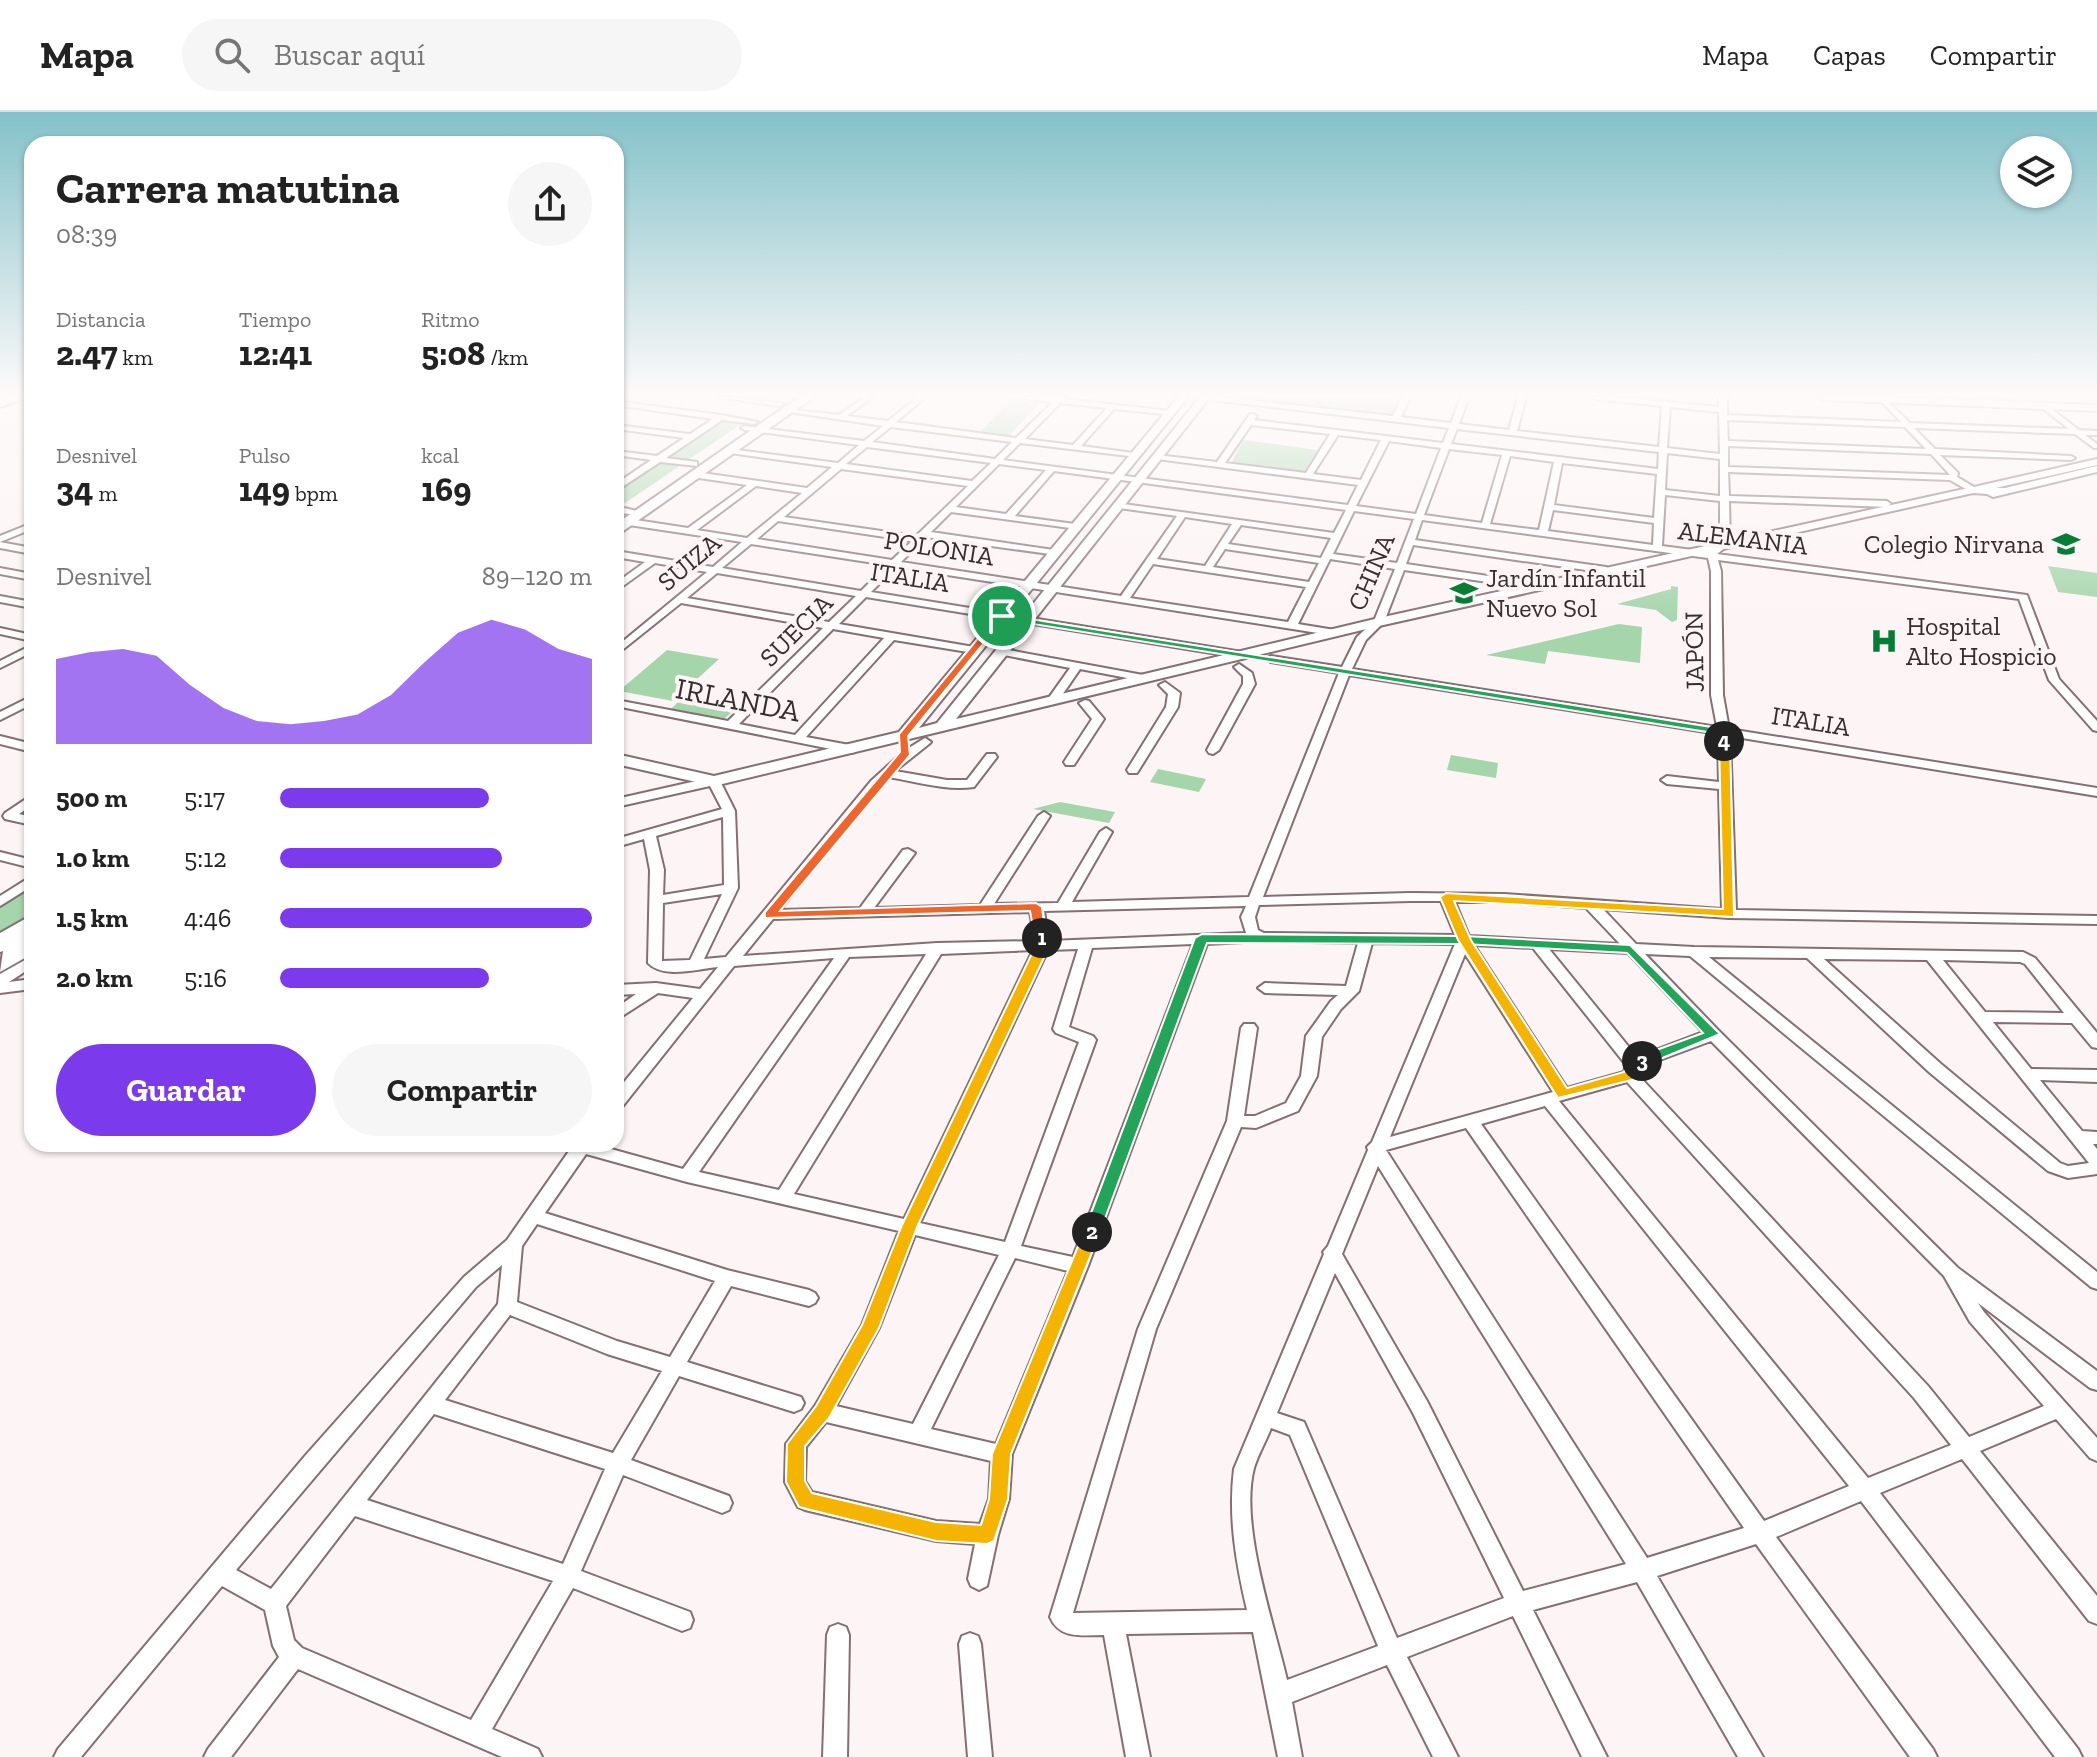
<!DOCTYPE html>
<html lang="es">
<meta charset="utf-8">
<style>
:root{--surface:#fff;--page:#f6f6f6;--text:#222;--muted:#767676;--line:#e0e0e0;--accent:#7c3aed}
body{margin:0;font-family:"Zilla Slab",serif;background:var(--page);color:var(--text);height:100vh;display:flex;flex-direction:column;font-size:30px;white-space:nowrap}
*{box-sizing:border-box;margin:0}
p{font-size:26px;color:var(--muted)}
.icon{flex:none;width:44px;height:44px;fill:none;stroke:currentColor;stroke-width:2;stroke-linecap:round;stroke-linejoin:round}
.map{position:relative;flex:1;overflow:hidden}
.panel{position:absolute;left:24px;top:24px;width:600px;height:1016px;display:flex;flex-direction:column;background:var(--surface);border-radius:24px;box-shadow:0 2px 6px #0004}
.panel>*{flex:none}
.tools{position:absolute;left:2000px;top:24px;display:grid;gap:16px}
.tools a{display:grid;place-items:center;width:72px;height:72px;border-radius:50%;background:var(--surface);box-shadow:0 2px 6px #0004;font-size:40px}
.pin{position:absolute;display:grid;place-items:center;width:68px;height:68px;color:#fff;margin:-34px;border:4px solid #fff;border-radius:50%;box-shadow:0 2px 8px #0007}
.km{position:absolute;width:40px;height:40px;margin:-20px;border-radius:50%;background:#222;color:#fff;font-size:22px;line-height:40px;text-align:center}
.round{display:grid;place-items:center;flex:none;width:84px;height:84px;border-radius:42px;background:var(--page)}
.head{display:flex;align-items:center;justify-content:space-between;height:136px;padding:0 32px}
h1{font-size:44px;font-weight:700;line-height:60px}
.figures{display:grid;grid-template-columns:repeat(3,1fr);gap:12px;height:136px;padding:8px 32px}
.figures div{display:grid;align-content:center}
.figures b{font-size:34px;font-weight:700}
.figures small{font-size:22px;font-weight:400}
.figures p{font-size:22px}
.chart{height:224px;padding:16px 32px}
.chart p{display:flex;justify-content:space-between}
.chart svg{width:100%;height:144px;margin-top:8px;fill:var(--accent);opacity:.7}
.primary-button{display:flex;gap:16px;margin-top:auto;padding:16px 32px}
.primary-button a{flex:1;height:92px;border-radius:48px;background:var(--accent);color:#fff;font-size:32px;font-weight:700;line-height:92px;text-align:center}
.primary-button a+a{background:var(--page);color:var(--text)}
ul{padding:0 32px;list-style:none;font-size:26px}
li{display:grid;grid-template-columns:128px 96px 1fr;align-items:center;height:60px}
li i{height:20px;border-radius:10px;background:var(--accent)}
header{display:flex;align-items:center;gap:48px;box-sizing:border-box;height:112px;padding:0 40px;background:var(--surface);border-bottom:2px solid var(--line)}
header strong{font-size:38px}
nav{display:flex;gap:44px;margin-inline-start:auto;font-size:28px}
.search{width:560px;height:72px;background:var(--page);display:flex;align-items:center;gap:20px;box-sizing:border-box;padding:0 28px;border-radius:44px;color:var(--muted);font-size:30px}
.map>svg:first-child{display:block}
.green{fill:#a4d5ab}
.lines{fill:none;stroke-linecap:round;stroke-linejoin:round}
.minor-casing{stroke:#846f72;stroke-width:4}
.tertiary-casing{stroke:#846f72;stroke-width:4}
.primary-casing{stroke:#846f72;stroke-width:4}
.minor{fill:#fff;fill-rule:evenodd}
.tertiary{fill:#fff;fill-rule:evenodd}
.primary{fill:#fff;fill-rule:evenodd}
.split-1{fill:#f0652b;stroke:#fff;stroke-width:2}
.split-2{fill:#f5b400;stroke:#fff;stroke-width:2}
.split-3{fill:#22a559;stroke:#fff;stroke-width:2}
.split-4{fill:#f5b400;stroke:#fff;stroke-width:2}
.split-5{fill:#22a559;stroke:#fff;stroke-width:2}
.labels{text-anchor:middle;stroke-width:8;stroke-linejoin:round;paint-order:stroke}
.far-street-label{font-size:26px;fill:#362d2e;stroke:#fdf4f5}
.far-poi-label{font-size:26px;fill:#362d2e;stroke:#fdf4f5;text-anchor:start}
.street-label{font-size:30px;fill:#362d2e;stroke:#fdf4f5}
</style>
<header>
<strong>Mapa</strong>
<div class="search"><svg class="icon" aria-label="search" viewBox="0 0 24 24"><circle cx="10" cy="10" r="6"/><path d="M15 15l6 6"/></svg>Buscar aquí</div>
<nav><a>Mapa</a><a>Capas</a><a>Compartir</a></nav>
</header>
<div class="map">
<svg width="2097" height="1645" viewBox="0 0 2097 1645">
<rect width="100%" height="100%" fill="#fdf4f5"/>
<g class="green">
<path d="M1271,285H1401L1391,304L1268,289Z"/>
<path d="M1014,286L1042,289L1008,325L978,322Z"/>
<path d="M722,308L743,311L688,348L666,345Z"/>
<path d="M1243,328L1318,338L1304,360L1231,352Z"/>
<path d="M662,348L684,351L622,393L616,392V378Z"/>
<path d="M2048,454L2097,461V485L2058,480Z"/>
<path d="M1671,474L1678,475L1677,508L1672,510L1656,498L1617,492L1671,477Z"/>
<path d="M1619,512L1642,515L1640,551L1548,539L1545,552L1486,543Z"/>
<path d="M667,538L719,547L673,589L619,579Z"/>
<path d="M685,583L739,594L724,607L670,598Z"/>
<path d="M1451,643L1498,651L1496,666L1447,658Z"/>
<path d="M1158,657L1206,667L1199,680L1150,670Z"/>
<path d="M1060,690L1115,700L1109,711L1033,697Z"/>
<path d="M32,773V804L0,826V794Z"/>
</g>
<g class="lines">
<g class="minor-casing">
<g id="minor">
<path d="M715,285H735L784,292L780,294Z"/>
<path d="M865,285H873L847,304L888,309L918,285H926L896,310L1016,326L1053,290L1028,287L1024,285H1066L1064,287L1170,299L1174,301L1173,303L1114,297L1081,334L1134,341H1137V345L1020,331L1003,348L1348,393L1358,373L1157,347L1153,345L1157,343L1217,350L1250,302H1253L1257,304L1254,308L1443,331L1449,316L1204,287L1200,285H1220L1393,304L1402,285H1410L1401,305L1451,311L1461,285H1469L1459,312L1509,318L1518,285H1526L1517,319L1659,335L1662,294L1596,287L1592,285H1614L1719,295V285H1727V303L1901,310L1879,287L1883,285L1910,311L2069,317L2042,296V292H2045L2079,318L2097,319V323H2085L2097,332V336H2094L2075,322L1914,316L1935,337L2071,344L2075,346L2071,348L1940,343L1958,361L1957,365L1974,375L2097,347V353L1973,381L1950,368L1728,360L1729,384L1887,389L1891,392L1887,395L1729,389L1730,432L1717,442L2027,483L2059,567L2097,609V619L2093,618L2049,568L2019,487L1718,448L1721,459L1723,583L1729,617L2097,676V684L1730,624L1736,798L2097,804V812L1729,806L1603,797L1636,832L1694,835L2023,840L2035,846L2097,921V936L2092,935L2072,911L1993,910L2031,957L2097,958V970L2040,968L2082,1019L2097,1020V1032H2093L2097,1037V1062L2068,1066L2048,1059L1929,960L1807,846L1709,845L2097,1160V1177L2091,1175L1690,844L1645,842L1718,918L1958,1156L2097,1259V1278L2090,1276L1978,1191L1984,1200L2097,1326V1349L2090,1346L2056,1307L1980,1339L2097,1484V1512L2089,1509L1962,1347L1880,1381L2078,1637L2082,1645H2055L1861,1389L1776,1425L1933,1637L1937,1645H1910L1756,1432L1657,1464L1763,1645H1738L1637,1470L1533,1498L1607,1645H1582L1513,1504L1407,1545L1458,1645H1433L1387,1553L1292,1590L1302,1645H1278L1253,1520L1126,1522L1150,1645H1126L1104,1523C1083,1523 1060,1528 1050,1505L1138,1217L1227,1009L1241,916L1244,912H1254L1257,916L1244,1004H1255L1286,991L1301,964L1306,924L1331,889L1338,883L1265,881L1258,876L1265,871L1346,874L1358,831L1262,829L1207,832L1088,1154L1012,1342L1009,1387L998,1423L987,1474L979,1478L971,1474L968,1467L975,1432L936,1429L805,1398L798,1395L785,1370L786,1332L815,1294L862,1213L899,1119L687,1070L586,1042L545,1101L727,1158L809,1178L815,1181L818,1186L815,1191L809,1194L731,1174L687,1250L801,1285L804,1291L801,1297L794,1300L679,1264L631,1348L729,1384L732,1391L729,1398L722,1401L623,1363L581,1459L690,1500L693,1508L690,1516L682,1519L573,1476L492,1617L538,1637L542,1645H502L298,1557L231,1645H204L208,1637L279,1545L273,1534L265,1498L222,1474L81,1645H54L58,1637L305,1344L464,1165L507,1128L574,1032H593L683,1057L834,846L734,854L622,995L616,997V980L693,886L658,881L616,908V896L636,882L616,883V873L656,871L700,877L718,855C697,857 663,867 648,851L650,758L644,727L616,735V727L722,697L710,674L616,695V687L714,665L720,669L735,699L738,776L704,847L726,845L871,669L904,639L925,626L931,630L929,632L895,659L947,668H967L987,642H995L997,645L974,675C946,679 917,670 889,665L865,692L780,798L860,796L903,738L908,737L915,741L874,796L980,793L1038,704L1044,700L1050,704L994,792L1058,791L1100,720L1106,716L1112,720L1072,790L1249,785L1339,561L1271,550L1266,547L1271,544L1342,555L1357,525L1374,509L1395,457L1330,447L1298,512L1341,519L1342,521L1337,524L896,455L871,480L1242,540L1247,543L1242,546L866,485L839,512L974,535L979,538L974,541L894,528L806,625L855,634V640L851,641L616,594V588L728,609L823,516L681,491L616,543V535L707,460L655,451L616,479V471L645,450L616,445V439L713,455L742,430L629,413L624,410L629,407L688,416L747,373L692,365L691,363L695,360L807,376L832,355L730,341L726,339L730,337L838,351L859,333L745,318L741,316L745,314L864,329L883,314L783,299L787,297L839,303ZM1060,291L1107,296L1073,333L1025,327ZM1670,295L1719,300L1720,342L1667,336ZM1727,308L1905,315L1926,337L1728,329ZM1251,313L1330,322L1306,361L1225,351ZM891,315L1012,330L995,347L872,330ZM1457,317L1659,340L1658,357L1451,332ZM1338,323L1381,328L1361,368L1313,362ZM1389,329L1441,336L1416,402L1356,394ZM1728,334L1931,342L1950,363L1728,355ZM867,335L991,351L972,369L846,352ZM1449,337L1502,343L1482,411L1424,403ZM1667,341L1720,347V384L1665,378ZM1510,344L1554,350L1539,418L1490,412ZM1562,351L1657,362L1654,406L1554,393ZM999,352L1046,358L1006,402L956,395ZM841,357L968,374L916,424L784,405ZM1054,359L1346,398L1334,421L1116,391L1115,393L1119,396L1177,404L1121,484L901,450L926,425L1057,443V439L1054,438L931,420L951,400L1078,417V413L1075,412L1015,404ZM756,374L802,381L747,426L697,418ZM1665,383L1720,389V431L1708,440L1662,434ZM1553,398L1654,411L1653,433L1548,419ZM1354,399L1414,407L1397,451L1333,442ZM1185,405L1232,412L1205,454L1157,447ZM1422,408L1708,446L1711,459V583L1717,615L1352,557L1366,528L1384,510L1404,458L1537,477L1542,474L1537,471L1406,452L1413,433L1606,461L1611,458L1606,455L1415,428ZM778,409L912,429L892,448L757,427ZM1241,413L1331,426L1321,446L1228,432ZM751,432L887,453L861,479L722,456ZM1225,437L1319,451L1309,470L1213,455ZM1153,452L1306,475L1288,510L1130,486ZM717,461L856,484L829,510L687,486ZM833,517L884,526L795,623L739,612ZM1349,563L1718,622L1719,670L1667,664L1661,668L1667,672L1719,677L1722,797L1504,782L1410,781L1263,785ZM723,705L724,773L663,783L664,758L656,724ZM722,782L690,848L662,849L663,791ZM1410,789H1441L1455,823L1264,821L1258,818L1255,805L1259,793ZM1455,790H1504L1586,796L1620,832L1469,824ZM1246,794L1241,805L1246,821L1049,829L1044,799ZM1030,800L1035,829L937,831L743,844L773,807ZM1372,831L1455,832L1372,1030L1367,1035L1368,1038L1328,1134L1323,1140L1324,1142L1234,1357C1228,1405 1236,1451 1247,1498L1073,1501L1156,1217L1241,1015L1256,1016L1298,999L1317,964L1322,925L1341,897L1359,879ZM1193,832L1073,1145L1021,1134L1096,928L1093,924L1069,915L1092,836ZM1474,833L1533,836L1626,953L1624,960L1567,976ZM1078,837L1053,917L1056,921L1079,930L1005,1130L920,1111L1048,838ZM1549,837L1628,841L1703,920L1637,945ZM1033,838L904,1107L794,1082L941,842ZM926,842L779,1078L699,1060L849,845ZM1465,842L1553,980L1390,1025ZM1824,847L1927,848L2089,1051L2068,1054L2060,1051L1941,952ZM1943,848L2020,850L2025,852L2064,901L1985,900ZM1711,929L1944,1164L1970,1210L2044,1294L1969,1325L1928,1274L1638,963L1641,955ZM1627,970L1914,1286L1951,1333L1868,1366L1559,989ZM1545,994L1849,1374L1764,1409L1481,1012ZM1466,1016L1744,1416L1647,1446L1386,1038ZM1378,1054L1626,1452L1523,1479L1427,1289L1342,1142ZM537,1112L715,1169L670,1245L617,1229L517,1190L522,1134ZM915,1123L999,1143L913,1312L836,1294L879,1216ZM1015,1146L1068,1159L996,1332L931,1317ZM502,1153L498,1192L271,1477L236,1458L476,1175ZM1335,1161L1413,1301L1504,1486L1397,1526L1304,1310L1277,1301ZM510,1203L607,1242L662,1259L613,1341L445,1288ZM434,1302L605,1357L563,1452L367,1388ZM826,1310L991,1349L989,1387L980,1412L936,1409L812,1380L805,1369L806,1335ZM1271,1316L1290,1323L1378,1534L1287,1568C1274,1511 1239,1413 1254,1356C1258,1343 1266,1329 1271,1316ZM355,1404L553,1469L471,1608L302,1536L294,1528L286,1494Z"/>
<path d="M616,289L721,303L758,310L754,312L722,308L666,346L697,350V354L660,350L616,379V372L651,348L616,343V339L657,344L684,326L616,317V313L690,322L713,307L616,293Z"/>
<path d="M616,394L645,401L641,404L616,400Z"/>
<path d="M32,411V417L0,430V424Z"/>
<path d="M0,430L32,436V442L0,436Z"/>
<path d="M0,456L32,462V468L0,462Z"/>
<path d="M0,484L32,490V496L0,490Z"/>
<path d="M0,516L32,523V529L0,522Z"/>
<path d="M32,533V540L0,556V549Z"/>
<path d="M1003,537L1143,563L1148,566L1143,569L1080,557L1058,589L1054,590L1048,587L1070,556L999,542V538Z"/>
<path d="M1239,552L1252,561L1255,572L1219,638L1213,642L1209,641L1207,638L1243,572V564L1234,555Z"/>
<path d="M1165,570L1180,581L1178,595L1137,661H1129L1127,658L1166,595L1168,582L1159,573Z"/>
<path d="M32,584V592L0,608V600Z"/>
<path d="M1085,588L1089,589L1104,607L1074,653H1066L1064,650L1092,607L1079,591Z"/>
<path d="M0,624L32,632V640L0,632Z"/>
<path d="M32,683V693L19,702L32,705V713L5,707L3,704L5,701Z"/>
<path d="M0,740L32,748V756L0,748Z"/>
<path d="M32,764V774L0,794V784Z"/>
<path d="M32,844V855L9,870L32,867V877L0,881V862Z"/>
<path d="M838,1512L846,1515L849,1523L847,1645H823L827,1523L830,1515Z"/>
<path d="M970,1521L978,1524L981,1532L992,1645H968L959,1532L962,1524Z"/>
</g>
</g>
<g class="tertiary-casing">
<g id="tertiary">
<path d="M1178,285H1188L919,616L937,611L1200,285H1210L956,607L1379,506L1973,375L2005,376L2097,354V360L1993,385L1987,382L1973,381L1379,514L714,674L616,652V642L714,664L899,620Z"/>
<path d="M1818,285H1886L2097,293V299L1823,288Z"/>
</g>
</g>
<g class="primary-casing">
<g id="primary">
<path d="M8,285H27L0,295V287Z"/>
<path d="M799,285H814L616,424V412Z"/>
<path d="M32,803V821L27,825L32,823V842L0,860L3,839L0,840V821Z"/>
</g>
</g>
<use href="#minor" class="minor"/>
<use href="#tertiary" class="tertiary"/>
<use href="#primary" class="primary"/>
</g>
<linearGradient id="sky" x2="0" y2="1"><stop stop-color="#84c1c9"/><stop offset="0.55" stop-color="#fefafa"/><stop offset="1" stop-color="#fefafa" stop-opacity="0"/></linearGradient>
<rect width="2097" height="515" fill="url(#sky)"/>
<path class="split-1" d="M998,502L1006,504L908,624L910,643L780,799L1036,791L1042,795L1046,829L1035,826L1030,799L765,806V800L900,640L899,622Z"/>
<path class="split-2" d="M1042,822L1046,823L1050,833L918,1113L879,1216L829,1306L805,1334V1369L812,1381L936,1410L981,1413L989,1387L992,1342L1084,1120L1086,1115H1097L1100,1120L1011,1342L1008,1387L994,1429L987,1432L936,1429L799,1395L786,1370L787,1332L816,1294L862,1213L902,1113L1036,833L1035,826Z"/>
<path class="split-3" d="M1202,822L1464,824L1630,833L1720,922L1648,952H1637V945L1703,921L1627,841L1464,832L1207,831L1100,1120L1097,1124H1086L1084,1120L1195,826Z"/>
<path class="split-4" d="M1724,626L1730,629L1734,805L1454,789L1471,828L1567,976L1624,960L1629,948L1642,944L1650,949L1640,955L1636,967L1558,986L1458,828L1440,785L1446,781L1723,797L1719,629Z"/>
<path class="split-5" d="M998,502L1724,617L1729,620L1730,629L1721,631L1719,622L1002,507Z"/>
<defs>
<g id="school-bare" transform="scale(2.16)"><path d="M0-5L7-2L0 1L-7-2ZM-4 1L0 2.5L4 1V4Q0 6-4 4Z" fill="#067d34" stroke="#fdf4f5" stroke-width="2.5" paint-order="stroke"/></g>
<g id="hospital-bare" transform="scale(2.16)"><path d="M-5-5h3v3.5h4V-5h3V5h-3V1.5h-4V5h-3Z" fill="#067d34" stroke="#fdf4f5" stroke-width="2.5" paint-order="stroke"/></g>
</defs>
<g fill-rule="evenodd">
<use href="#school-bare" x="2066" y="432"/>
<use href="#school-bare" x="1464" y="481"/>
<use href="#hospital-bare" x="1884" y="529"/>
</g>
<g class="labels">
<g class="far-street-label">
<text transform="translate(1743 426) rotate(7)" y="9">ALEMANIA</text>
<text transform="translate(939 436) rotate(9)" y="9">POLONIA</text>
<text transform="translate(689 450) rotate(-40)" y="9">SUIZA</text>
<text transform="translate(1371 460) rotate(-67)" y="9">CHINA</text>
<text transform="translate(910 465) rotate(9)" y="9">ITALIA</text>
<text transform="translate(796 518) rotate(-45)" y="9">SUECIA</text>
<text transform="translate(1694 540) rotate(-91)" y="9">JAPÓN</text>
<text transform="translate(1811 609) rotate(9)" y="9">ITALIA</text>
</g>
<g class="far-poi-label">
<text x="2044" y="441" text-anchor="end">Colegio Nirvana</text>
<text x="1486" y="475">Jardín Infantil<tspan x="1486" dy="30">Nuevo Sol</tspan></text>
<text x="1906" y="523">Hospital<tspan x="1906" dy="30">Alto Hospicio</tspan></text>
</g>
<g class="street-label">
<text transform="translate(738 588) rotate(11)" y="10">IRLANDA</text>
</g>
</g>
</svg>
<div class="tools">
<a><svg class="icon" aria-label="layers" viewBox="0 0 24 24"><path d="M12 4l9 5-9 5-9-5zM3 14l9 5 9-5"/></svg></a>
</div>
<div class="pin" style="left:1002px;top:504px;background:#1e9e55"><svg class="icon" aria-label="arrive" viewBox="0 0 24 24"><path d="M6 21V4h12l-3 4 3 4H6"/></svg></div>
<b class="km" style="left:1042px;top:826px">1</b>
<b class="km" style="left:1092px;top:1120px">2</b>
<b class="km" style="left:1642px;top:949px">3</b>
<b class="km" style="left:1724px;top:629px">4</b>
<section class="panel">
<div class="head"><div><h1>Carrera matutina</h1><p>08:39</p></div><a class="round"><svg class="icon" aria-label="share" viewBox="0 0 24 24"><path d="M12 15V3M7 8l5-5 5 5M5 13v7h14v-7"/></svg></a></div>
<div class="figures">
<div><p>Distancia</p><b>2.47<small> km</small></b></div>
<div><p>Tiempo</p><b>12:41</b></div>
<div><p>Ritmo</p><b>5:08<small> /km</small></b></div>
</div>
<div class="figures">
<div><p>Desnivel</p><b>34<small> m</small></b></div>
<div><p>Pulso</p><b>149<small> bpm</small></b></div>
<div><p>kcal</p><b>169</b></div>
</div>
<div class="chart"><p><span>Desnivel</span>89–120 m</p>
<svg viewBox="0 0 160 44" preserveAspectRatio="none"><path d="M0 44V18L10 16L20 15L30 17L40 26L50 33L60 37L70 38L80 37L90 35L100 29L110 19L120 10L130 6L140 9L150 15L160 18V44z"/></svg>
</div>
<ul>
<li><b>500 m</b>5:17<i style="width:67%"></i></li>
<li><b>1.0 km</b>5:12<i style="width:71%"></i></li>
<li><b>1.5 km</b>4:46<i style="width:100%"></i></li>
<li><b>2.0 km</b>5:16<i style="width:67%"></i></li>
</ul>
<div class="primary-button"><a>Guardar</a><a>Compartir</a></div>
</section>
</div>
